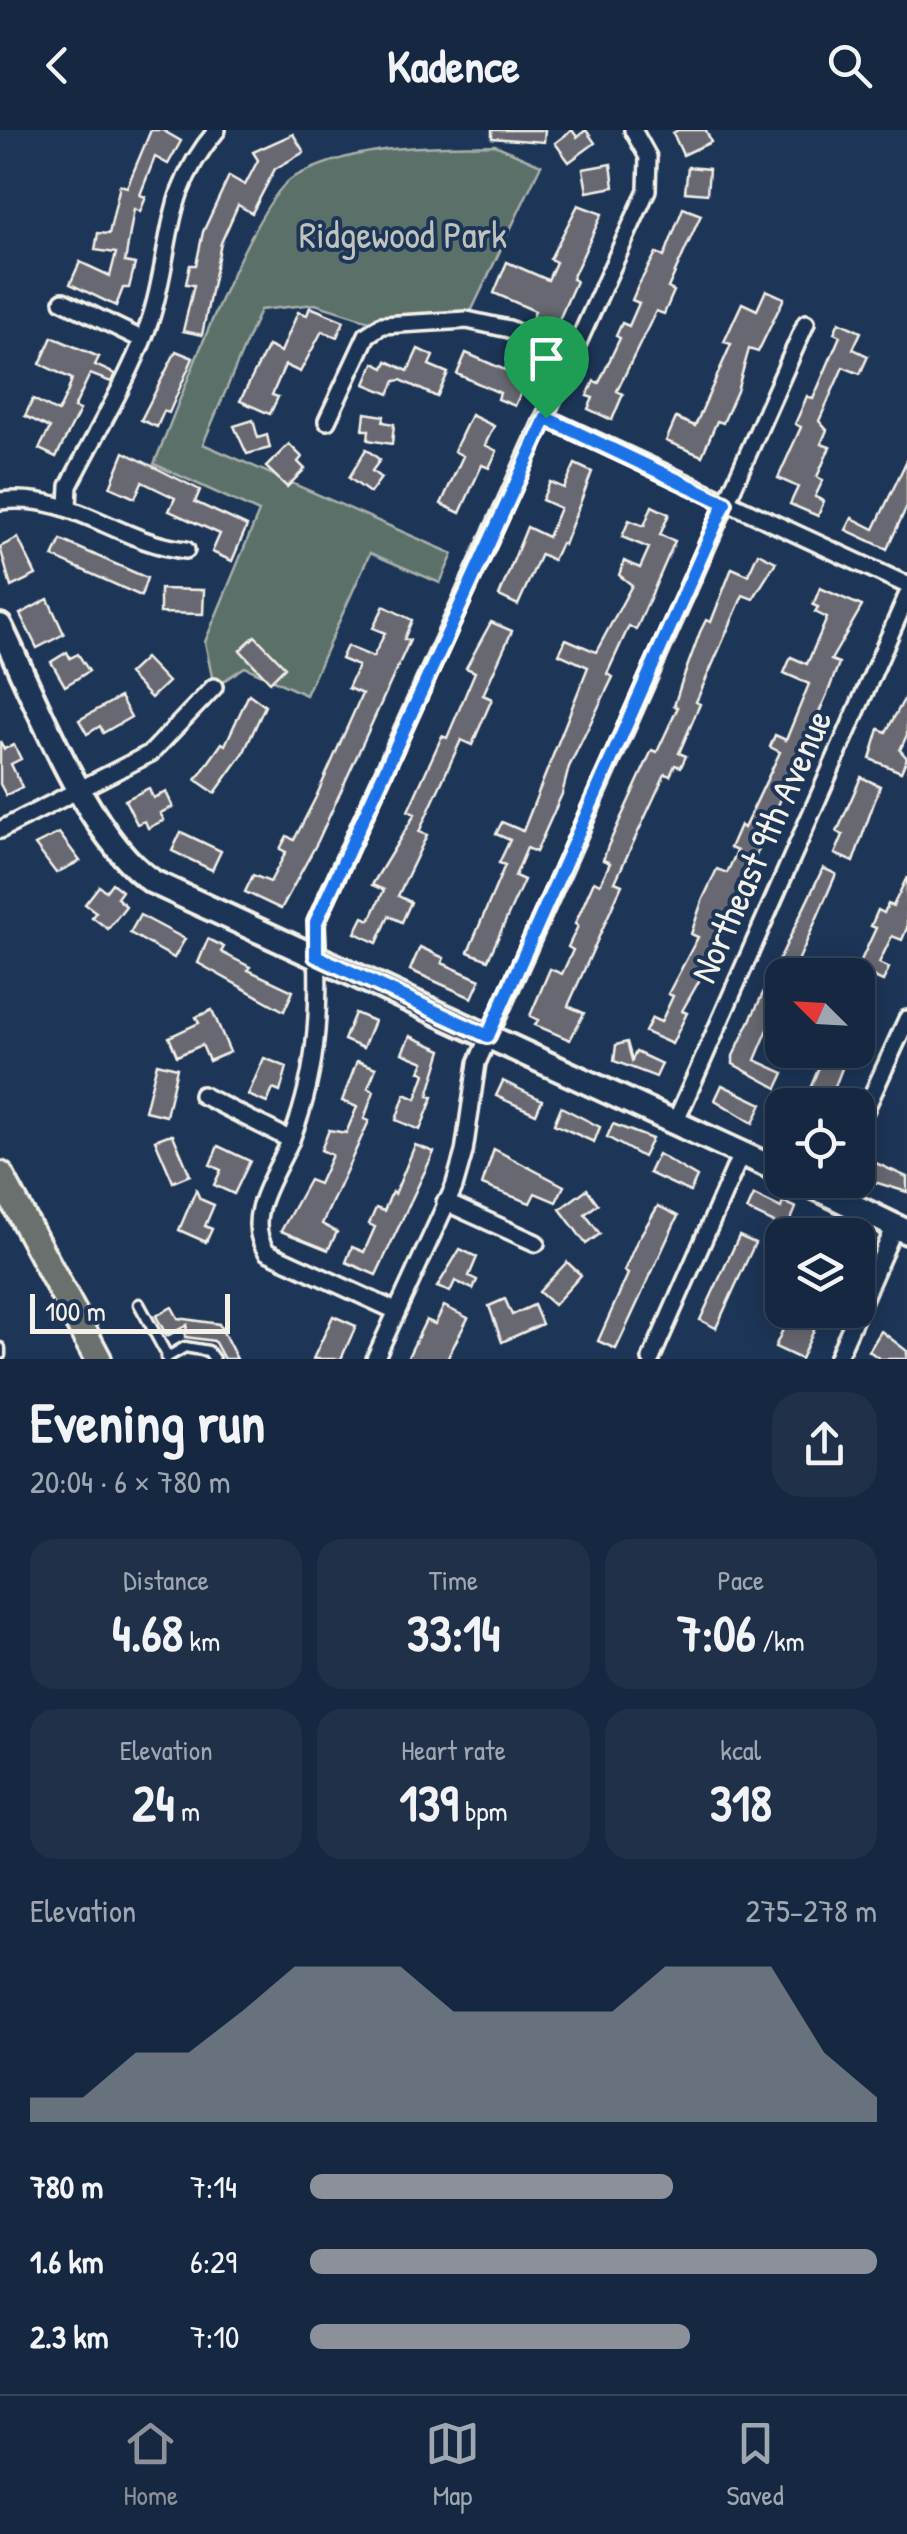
<!DOCTYPE html>
<meta charset="utf-8">
<style>
:root{--surface:#162841;--page:#1f3048;--text:#f1f3f6;--muted:#9ea6b1;--line:#35445a;--accent:#8c9099}
body{margin:0;font-family:"Patrick Hand",sans-serif;background:var(--page);color:var(--text);height:100vh;display:flex;flex-direction:column;font-size:38px;white-space:nowrap}
*{box-sizing:border-box;margin:0}
p{font-size:32px;color:var(--muted)}
.icon{flex:none;width:55px;height:55px;fill:none;stroke:currentColor;stroke-width:2;stroke-linecap:round;stroke-linejoin:round}
.map{position:relative;height:1229px;overflow:hidden}
.drawer{display:flex;flex-direction:column;background:var(--surface);flex:1}
.drawer>*{flex:none}
.needle{width:65px;rotate:294deg}
.buttons{position:absolute;left:765px;top:828px;display:grid;gap:20px}
.buttons a{display:grid;place-items:center;width:110px;height:110px;border-radius:20px;background:var(--surface);box-shadow:0 5px 25px #0003,0 0 0 2px var(--line);font-size:50px}
.scale{position:absolute;left:30px;bottom:25px;width:200px;box-sizing:border-box;padding-left:10px;border:5px solid #f4f1e8;border-top:0;font-size:28px;line-height:35px;white-space:nowrap;color:#f4f1e8;-webkit-text-stroke:8px #1d3557;paint-order:stroke}
.pin{position:absolute;display:grid;place-items:center;width:85px;height:85px;color:#fff;margin:-102px -42px;border-radius:50% 50% 50% 0;rotate:-45deg;box-shadow:0 0 10px #0007}
.pin .icon{rotate:45deg}
.round{display:grid;place-items:center;flex:none;width:105px;height:105px;border-radius:30px;background:var(--page)}
.overview{display:flex;align-items:center;justify-content:space-between;height:170px;padding:0 30px}
h1{font-size:55px;font-weight:800;line-height:75px}
.metrics{display:grid;grid-template-columns:repeat(3,1fr);gap:15px;height:170px;padding:10px 30px}
.metrics div{display:grid;align-content:center;border-radius:25px;background:var(--page);text-align:center}
.metrics b{font-size:50px;font-weight:800}
.metrics small{font-size:28px;font-weight:400}
.metrics p{font-size:28px}
.chart{height:280px;padding:20px 30px}
.chart p{display:flex;justify-content:space-between}
.chart svg{width:100%;height:180px;margin-top:10px;fill:var(--accent);opacity:.7}
ul{padding:0 30px;list-style:none;font-size:32px}
li{display:grid;grid-template-columns:160px 120px 1fr;align-items:center;height:75px}
li i{height:25px;border-radius:12px;background:var(--accent)}
header{display:flex;justify-content:space-between;align-items:center;height:130px;padding:0 30px;background:var(--surface);font-size:45px;font-weight:800}
.tab-bar{display:flex;justify-content:space-around;align-items:center;height:140px;border-top:2px solid var(--line);background:var(--surface);font-size:28px;color:var(--muted)}
.tab-bar a{display:grid;justify-items:center;gap:5px}
.tab-bar .current{color:var(--accent)}
.map>svg:first-child{display:block}
.green{fill:#5b706b;stroke:#a8b0aa;stroke-width:2.5}
.building{fill:#686772;stroke:#f4f1e8;stroke-width:2.5}
.lines{fill:none;stroke-linecap:round;stroke-linejoin:round}
.lane-casing{stroke:#f4f1e8;stroke-width:15}
.street-casing{stroke:#f4f1e8;stroke-width:22}
.secondary-casing{stroke:#f4f1e8;stroke-width:30}
.primary-casing{stroke:#f4f1e8;stroke-width:32}
.lane{stroke:#1d3557;stroke-width:8}
.street{stroke:#1d3557;stroke-width:15}
.secondary{stroke:#1d3557;stroke-width:22}
.primary{stroke:#6b706d;stroke-width:25}
.route-casing{stroke:#fff;stroke-width:20}
.route{stroke:#1a73e8;stroke-width:12}
.labels{text-anchor:middle;stroke-width:8;stroke-linejoin:round;paint-order:stroke}
.park-label{font-size:38px;fill:#bec4bc;stroke:#1d3557}
.street-label{font-size:38px;fill:#f4f1e8;stroke:#1d3557}
</style>
<header><svg class="icon" aria-label="back" viewBox="0 0 24 24"><path d="M15 5l-7 7 7 7"/></svg>Kadence<svg class="icon" aria-label="search" viewBox="0 0 24 24"><circle cx="10" cy="10" r="6"/><path d="M15 15l6 6"/></svg></header>
<div class="map">
<svg width="907" height="1229" viewBox="0 0 907 1229">
<rect width="100%" height="100%" fill="#1d3557"/>
<filter id="ink" filterUnits="userSpaceOnUse"><feTurbulence type="fractalNoise" baseFrequency=".01" numOctaves="2"/><feDisplacementMap in="SourceGraphic" scale="20" xChannelSelector="R" yChannelSelector="G"/><feConvolveMatrix kernelMatrix="1 2 1 2 8 2 1 2 1" color-interpolation-filters="sRGB"/></filter>
<g filter="url(#ink)">
<path class="green" d="M495,15L541,35L467,190L382,195L315,174L260,180L203,314L453,424L440,453L370,423L306,565L245,537L214,557L205,512L259,382L154,334C176,282 253,68 294,47C359,13 424,17 495,15Z"/>
<g class="building">
<path d="M151,0H162L181,11L168,34L155,27L140,65L146,67L140,82L134,79L125,132L135,134L129,158H123L116,176L70,154L80,132L110,146L116,123L95,120L98,103L109,104L120,55L127,57Z"/>
<path d="M492,0H545L544,12L492,8Z"/>
<path d="M572,0L577,7L586,0L595,13L569,32L555,13Z"/>
<path d="M678,0H706L711,12L683,25L673,3Z"/>
<path d="M293,4L304,22L275,39L252,83L238,75L221,113L202,205L183,201L194,155L186,154L190,135H196L203,102L229,46L245,55L258,30L253,22Z"/>
<path d="M611,34L614,57L587,62L583,39Z"/>
<path d="M688,37L709,39L707,64L685,62Z"/>
<path d="M578,75L602,84L572,149L576,151L555,199L532,189L535,181L494,163L507,132L548,150L556,132L550,129Z"/>
<path d="M683,78L701,85L668,158L674,161L664,184L656,181L617,261L623,264L612,290L588,279L593,268L587,266L594,251L599,253L620,208L616,206L622,193L629,196L639,173L632,170L638,156L656,123L664,127Z"/>
<path d="M766,160L784,168L758,222L749,219L737,261L723,293L717,291L702,326L666,311L676,288L695,296L731,214L724,212L742,173L757,180Z"/>
<path d="M310,177L344,191L337,207L322,201L300,242L285,235L272,265L278,267L270,284L240,271L268,216L281,222L298,182L307,185Z"/>
<path d="M839,192L861,202L853,219L868,226L860,244L843,237L819,291L827,300L821,314L830,317L817,347L823,350L815,367L824,371L818,386L790,374L798,357L778,348L801,297L795,294L802,278L807,266L813,269L840,206L834,203Z"/>
<path d="M52,207L99,227L95,235L115,244L111,252L90,244L74,278L80,280L56,327L39,319L50,298L25,286L33,269L58,282L68,261L72,249L40,234Z"/>
<path d="M418,219L433,226L429,235L448,243L437,267L401,250L395,251L389,264L365,254L374,233L384,238L387,231L408,241Z"/>
<path d="M176,221L193,228L169,283L164,281L157,297L141,290Z"/>
<path d="M466,223L505,240L508,232L530,242L515,276L498,269L500,263L457,244Z"/>
<path d="M365,283L384,286L383,292L394,294L392,314L368,310L369,300H363Z"/>
<path d="M471,285L494,296L485,315L497,321L489,338L482,335L460,383L441,374L463,326L454,321Z"/>
<path d="M253,290L258,308L267,305L270,318L247,324L234,296Z"/>
<path d="M289,314L302,327L298,332L305,339L287,357L266,337Z"/>
<path d="M366,319L380,330L372,341L381,348L370,363L349,348Z"/>
<path d="M124,322L200,360L195,372L247,396L232,431L212,422L220,404L169,381L175,368L142,352L135,368L110,357Z"/>
<path d="M907,330V376L887,419L846,400L852,388L874,399Z"/>
<path d="M575,334L592,342L564,415L561,413L553,430L541,424L518,475L499,466L527,397L548,407L560,378L542,370L550,352L564,358Z"/>
<path d="M652,376L669,384L660,405L675,411L636,500L629,496L607,544L613,547L569,637L562,664L536,722L527,718L515,746L524,750L488,830L468,822L505,735L499,733L510,710L496,704L502,692L523,701L588,537L559,524L566,509L596,522L632,455L619,445L624,431L640,438L649,418L622,407L629,390L644,396Z"/>
<path d="M18,408L36,445L11,457L0,417Z"/>
<path d="M61,410L147,448L141,466L53,427Z"/>
<path d="M758,423L776,432L753,469L743,465L696,572L700,574L679,623L686,626L681,637L675,635L670,646L665,644L615,752L622,755L568,876L584,883L570,910L535,895L538,890L530,886L550,839L562,844L573,820L568,817L578,796L575,794L594,751L600,754L610,733L603,730L608,716L652,620L657,622L678,577L674,576L681,554L700,502L706,490L711,492L732,438L748,445Z"/>
<path d="M820,458L862,476L831,530L839,533L828,562L707,837L682,881L687,883L672,914L645,902L652,888L661,892L673,866L668,864L698,807L691,804L702,771L717,739L727,743L737,721L730,718L740,695L744,698L780,622L770,617L775,605L786,610L809,554L784,543L791,527L807,534L827,488L815,482L818,477L813,475Z"/>
<path d="M160,459L204,460L203,484L160,483Z"/>
<path d="M48,469L64,504L37,518L20,484Z"/>
<path d="M384,476L412,490L404,509L410,510L318,711L281,779L245,762L253,745L270,752L286,722L280,719L287,706L294,710L316,667L362,564L348,558L358,536L341,529L347,516L373,527L385,503L373,498Z"/>
<path d="M491,492L512,501L483,565L492,569L472,615L461,610L419,702L427,705L398,766L411,772L402,792L389,786L377,813L355,803L363,787L370,790L384,760L372,755L415,684L408,681L442,606L447,608L475,542L466,538Z"/>
<path d="M255,506L285,537L270,552L240,520Z"/>
<path d="M67,522L70,528L78,524L89,541L65,556L51,532Z"/>
<path d="M145,528L168,552L151,568L128,544Z"/>
<path d="M249,564L265,576L243,624L215,663L196,650L222,613L225,615Z"/>
<path d="M907,564V605L900,620L907,628L901,642L870,629L879,599L886,602Z"/>
<path d="M120,567L131,587L103,603L100,596L87,604L79,590Z"/>
<path d="M0,611L4,619L14,615L21,629L11,634L22,657L6,665L0,654Z"/>
<path d="M861,647L880,656L853,732L835,724L843,705L837,702Z"/>
<path d="M149,658L153,668L166,662L173,677L160,683L164,690L148,698L145,691L137,694L125,670Z"/>
<path d="M181,702L221,721L212,740L172,721Z"/>
<path d="M59,703L80,731L56,743L35,715Z"/>
<path d="M823,738L836,744L792,845H782V866L755,930L784,943L777,958L733,934V926Z"/>
<path d="M907,747V798L902,810L892,806L879,833L889,838L883,851L872,846L858,879V837L876,798L871,796L878,780L884,783L888,774L893,776Z"/>
<path d="M112,753L122,761L117,768L126,776L108,799L92,787L96,782L85,774L99,756L106,761Z"/>
<path d="M140,785L185,809L174,828L130,803Z"/>
<path d="M208,809L224,817L221,822L250,837L248,840L293,861L284,881L198,833Z"/>
<path d="M420,817L444,828L442,833L480,850L472,868L410,840Z"/>
<path d="M212,880L230,922L209,931L202,915L177,926L169,907L199,893L196,887Z"/>
<path d="M355,883L374,891L363,918L344,910Z"/>
<path d="M410,906L442,920L428,966L433,967L420,1000L396,990L405,964L416,969L425,944L420,941L424,932L402,923Z"/>
<path d="M627,912L632,930L636,922L662,934L656,947L614,931L616,915Z"/>
<path d="M813,920H849L828,975H795L802,959L809,961L820,935L809,930Z"/>
<path d="M264,928L287,937L280,962L273,959L267,973L248,965Z"/>
<path d="M357,931L376,938L368,958L374,961L364,989L369,991L322,1094L337,1102L328,1120L281,1101L309,1050L319,1054L332,1025L321,1020L329,1000L346,1003L357,977L342,971Z"/>
<path d="M157,933L177,938L166,986L145,981Z"/>
<path d="M503,951L542,970L536,984L496,966Z"/>
<path d="M722,955L762,974L753,993L715,970Z"/>
<path d="M561,977L600,997L594,1012L554,994Z"/>
<path d="M613,994L652,1009L643,1027L607,1007Z"/>
<path d="M168,1005H173L190,1045L173,1052L155,1010Z"/>
<path d="M415,1015L434,1022L376,1145L346,1132L352,1117L364,1122L375,1097L369,1094L376,1078L384,1081L392,1062L395,1064Z"/>
<path d="M218,1016L250,1031L234,1064L214,1055L221,1040L210,1035Z"/>
<path d="M494,1019L564,1056L556,1072L535,1063L530,1073L482,1055Z"/>
<path d="M658,1024L697,1047L690,1062L649,1043Z"/>
<path d="M869,1030L907,1047V1062L861,1048Z"/>
<path d="M587,1059L598,1074L585,1084L600,1104L586,1114L560,1079Z"/>
<path d="M196,1060L200,1069L214,1075L205,1096L212,1099L206,1112L179,1100Z"/>
<path d="M754,1065L781,1078L783,1072L796,1078L787,1099L747,1080Z"/>
<path d="M658,1076L678,1086L616,1219L598,1211L628,1144L624,1141L637,1111Z"/>
<path d="M739,1106L755,1113L716,1198L700,1190Z"/>
<path d="M460,1119L477,1127L469,1146L477,1150L473,1159L455,1151L450,1162L437,1157Z"/>
<path d="M567,1132L581,1145L554,1175L539,1162Z"/>
<path d="M505,1169L512,1185L534,1175L542,1194L502,1212L489,1176Z"/>
<path d="M444,1176L468,1188L447,1229H407L426,1190L435,1194Z"/>
<path d="M172,1177L178,1188L219,1194L237,1229H224L214,1211L185,1207L187,1195L167,1206L156,1186Z"/>
<path d="M801,1180H823L801,1229L775,1217L790,1184L797,1187Z"/>
<path d="M333,1186L356,1196L341,1229H313Z"/>
<path d="M881,1201L907,1221V1229H880L869,1221Z"/>
</g>
<g class="lines">
<g class="lane-casing">
<g id="lane">
<path d="M139,1174L168,1227"/>
<path d="M0,1218V1225"/>
<path d="M166,1228L185,1217L208,1221L214,1229"/>
</g>
</g>
<g class="street-casing">
<g id="street">
<path d="M63,171L141,209"/>
<path d="M546,288L907,455"/>
<path d="M327,291L367,205L382,195L467,190L509,199L574,229"/>
<path d="M0,371C74,362 118,413 186,420"/>
<path d="M68,376L69,356C94,306 137,235 152,184C174,109 162,65 217,0"/>
<path d="M0,700L151,623L214,557"/>
<path d="M202,965L291,1010"/>
<path d="M675,993L907,466"/>
<path d="M858,996L907,889"/>
<path d="M445,1072L536,1113"/>
<path d="M396,1181L267,1122C241,1087 278,1042 292,1007C320,936 320,867 316,792L647,60L648,27L633,0"/>
<path d="M375,1229L454,1057L464,1022L477,933L806,193"/>
<path d="M651,1229L742,1022"/>
<path d="M837,1229L896,1094"/>
</g>
</g>
<g class="secondary-casing">
<g id="secondary">
<path d="M0,496C36,569 86,707 153,752L782,1042"/>
<path d="M800,1050L907,1102"/>
</g>
</g>
<g class="primary-casing">
<path id="primary" d="M0,1045L98,1229"/>
</g>
<use href="#lane" class="lane"/>
<use href="#street" class="street"/>
<use href="#secondary" class="secondary"/>
<use href="#primary" class="primary"/>
</g>
</g>
<g class="lines" filter="url(#ink)">
<g class="route-casing">
<path id="route" d="M546,288L725,373L488,906L316,826V792Z"/>
</g>
<use href="#route" class="route"/>
</g>
<g class="labels">
<g class="park-label">
<text x="403" y="118">Ridgewood Park</text>
</g>
<g class="street-label">
<text transform="translate(761 716) rotate(-66)" y="13">Northeast 9th Avenue</text>
</g>
</g>
</svg>
<div class="buttons">
<a><svg class="needle" viewBox="-14 -14 28 28"><path d="M0-13l5 13h-10z" fill="#e53935"/><path d="M0 13l5-13h-10z" fill="#9ea6b1"/></svg></a>
<a><svg class="icon" aria-label="locate" viewBox="0 0 24 24"><circle cx="12" cy="12" r="6"/><path d="M12 2v4M12 18v4M2 12h4M18 12h4"/></svg></a>
<a><svg class="icon" aria-label="layers" viewBox="0 0 24 24"><path d="M12 4l9 5-9 5-9-5zM3 14l9 5 9-5"/></svg></a>
</div>
<div class="scale">100 m</div>
<div class="pin" style="left:546px;top:288px;background:#1e9e55"><svg class="icon" aria-label="arrive" viewBox="0 0 24 24"><path d="M6 21V4h12l-3 4 3 4H6"/></svg></div>
</div>
<section class="drawer">
<div class="overview"><div><h1>Evening run</h1><p>20:04 · 6 × 780 m</p></div><a class="round"><svg class="icon" aria-label="share" viewBox="0 0 24 24"><path d="M12 15V3M7 8l5-5 5 5M5 13v7h14v-7"/></svg></a></div>
<div class="metrics">
<div><p>Distance</p><b>4.68<small> km</small></b></div>
<div><p>Time</p><b>33:14</b></div>
<div><p>Pace</p><b>7:06<small> /km</small></b></div>
</div>
<div class="metrics">
<div><p>Elevation</p><b>24<small> m</small></b></div>
<div><p>Heart rate</p><b>139<small> bpm</small></b></div>
<div><p>kcal</p><b>318</b></div>
</div>
<div class="chart"><p><span>Elevation</span>275–278 m</p>
<svg viewBox="0 0 160 44" preserveAspectRatio="none"><path d="M0 44V38L10 38L20 27L30 27L40 17L50 6L60 6L70 6L80 17L90 17L100 17L110 17L120 6L130 6L140 6L150 27L160 38V44z"/></svg>
</div>
<ul>
<li><b>780 m</b>7:14<i style="width:64%"></i></li>
<li><b>1.6 km</b>6:29<i style="width:100%"></i></li>
<li><b>2.3 km</b>7:10<i style="width:67%"></i></li>
</ul>
</section>
<nav class="tab-bar">
<a class="current"><svg class="icon" aria-label="home" viewBox="0 0 24 24"><path d="M3 11l9-7 9 7M6 9v11h12V9"/></svg>Home</a>
<a><svg class="icon" aria-label="map" viewBox="0 0 24 24"><path d="M3 6l6-2 6 2 6-2v14l-6 2-6-2-6 2zM9 4v14M15 6v14"/></svg>Map</a>
<a><svg class="icon" aria-label="saved" viewBox="0 0 24 24"><path d="M7 4h10v16l-5-4-5 4z"/></svg>Saved</a>
</nav>
